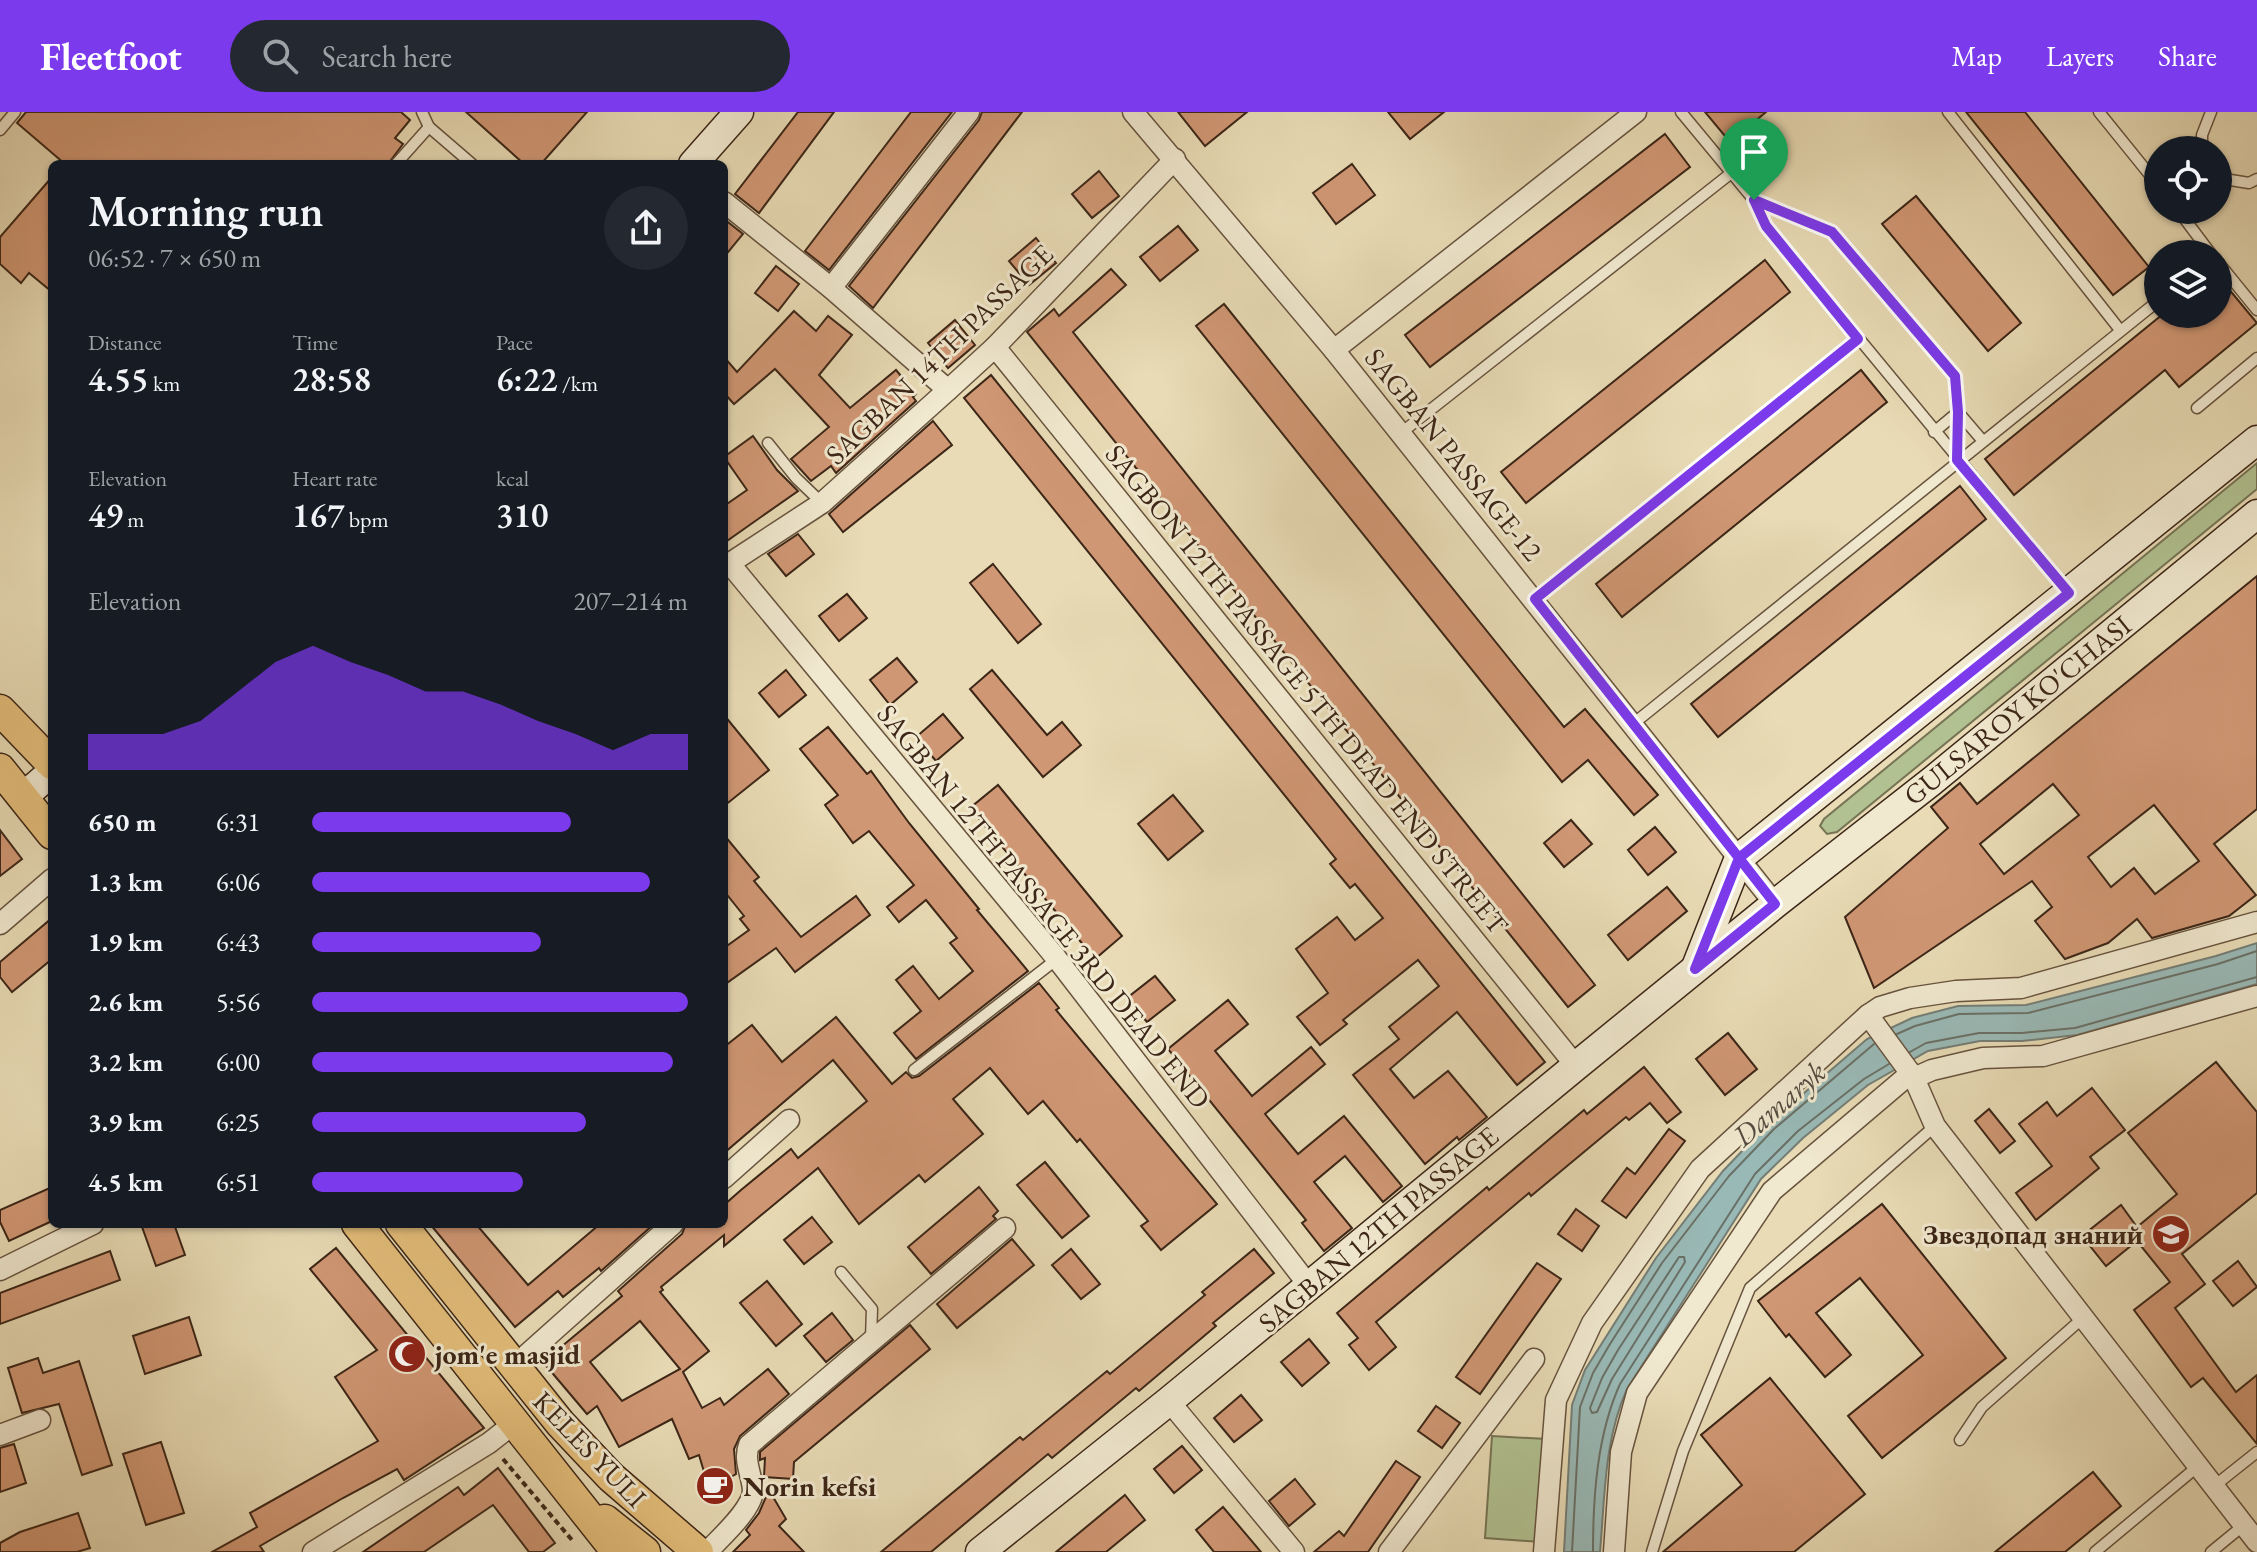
<!DOCTYPE html>
<meta charset="utf-8">
<style>
:root{--surface:#171b24;--page:#242831;--text:#f1f3f6;--muted:#9ea1a6;--accent:#7c3aed}
body{margin:0;font-family:"EB Garamond",serif;background:var(--page);color:var(--text);height:100vh;display:flex;flex-direction:column;font-size:30px;white-space:nowrap}
*{box-sizing:border-box;margin:0}
p{font-size:26px;color:var(--muted)}
.icon{flex:none;width:44px;height:44px;fill:none;stroke:currentColor;stroke-width:2;stroke-linecap:round;stroke-linejoin:round}
.map{position:relative;flex:1;overflow:hidden}
.details{position:absolute;left:48px;top:48px;width:680px;height:1068px;display:flex;flex-direction:column;background:var(--surface);border-radius:12px;box-shadow:0 2px 6px #0004}
.details>*{flex:none}
.buttons{position:absolute;left:2144px;top:24px;display:grid;gap:16px}
.buttons a{display:grid;place-items:center;width:88px;height:88px;border-radius:50%;background:var(--surface);box-shadow:0 2px 6px #0004;font-size:40px}
.pin{position:absolute;display:grid;place-items:center;width:68px;height:68px;color:#fff;margin:-82px -34px;border-radius:50% 50% 50% 0;rotate:-45deg;box-shadow:0 0 8px #0007}
.pin .icon{rotate:45deg}
.round{display:grid;place-items:center;flex:none;width:84px;height:84px;border-radius:42px;background:var(--page)}
.head{display:flex;align-items:center;justify-content:space-between;height:136px;padding:0 40px}
h1{font-size:44px;font-weight:600;line-height:60px}
.figures{display:grid;grid-template-columns:repeat(3,1fr);gap:12px;height:136px;padding:8px 40px}
.figures div{display:grid;align-content:center}
.figures b{font-size:34px;font-weight:600}
.figures small{font-size:22px;font-weight:400}
.figures p{font-size:22px}
.chart{height:224px;padding:16px 40px}
.chart p{display:flex;justify-content:space-between}
.chart svg{width:100%;height:144px;margin-top:8px;fill:var(--accent);opacity:.7}
ul{padding:0 40px;list-style:none;font-size:26px}
li{display:grid;grid-template-columns:128px 96px 1fr;align-items:center;height:60px}
li i{height:20px;border-radius:10px;background:var(--accent)}
header{display:flex;align-items:center;gap:48px;box-sizing:border-box;height:112px;padding:0 40px;background:var(--accent);color:#fff}
header strong{font-size:38px}
nav{display:flex;gap:44px;margin-inline-start:auto;font-size:28px}
.search{width:560px;height:72px;background:var(--page);display:flex;align-items:center;gap:20px;box-sizing:border-box;padding:0 28px;border-radius:44px;color:var(--muted);font-size:30px}
.map>svg:first-child{display:block}
.green{fill:#b1c191;stroke:#767454;stroke-width:2}
.water{fill:#99b9b6;stroke:#747e76;stroke-width:2}
.lines{fill:none;stroke-linecap:round;stroke-linejoin:round}
.shore{stroke:#6a7066;stroke-width:2}
.building{fill:#d09774;stroke:#3c2617;stroke-width:2;fill-rule:evenodd}
.lane-casing{stroke:#67533e;stroke-width:13}
.street-casing{stroke:#67533e;stroke-width:23}
.secondary-casing{stroke:#3c2617;stroke-width:31}
.primary-casing{stroke:#3c2617;stroke-width:33}
.path{stroke:#3c2617;stroke-width:4;stroke-dasharray:6 4;stroke-linecap:butt}
.lane{stroke:#f0e8cf;stroke-width:10}
.street{stroke:#f0e8cf;stroke-width:20}
.secondary{stroke:#f0e8cf;stroke-width:28}
.primary{stroke:#e4be7a;stroke-width:30}
.route-casing{stroke:#fff;stroke-width:16}
.route{stroke:#7c3aed;stroke-width:10}
.labels{text-anchor:middle;stroke-width:6;stroke-linejoin:round;paint-order:stroke}
.street-label{font-size:28px;fill:#3c2617;stroke:#f0e8cf}
.poi-label{font-size:28px;font-weight:bold;fill:#3c2617;stroke:#f0e8cf;text-anchor:start}
.water-label{font-size:30px;font-style:italic;fill:#534b3f;stroke:#f0e8cf}
</style>
<header>
<strong>Fleetfoot</strong>
<div class="search"><svg class="icon" aria-label="search" viewBox="0 0 24 24"><circle cx="10" cy="10" r="6"/><path d="M15 15l6 6"/></svg>Search here</div>
<nav><a>Map</a><a>Layers</a><a>Share</a></nav>
</header>
<div class="map">
<svg width="2257" height="1440" viewBox="0 0 2257 1440">
<rect width="100%" height="100%" fill="#e8dbb5"/>
<filter id="stains"><feTurbulence type="fractalNoise" baseFrequency=".0025" numOctaves="4"/><feColorMatrix values="0 0 0 0 .2 0 0 0 0 .09 0 0 0 0 .02 0 0 0 .5 -.17"/></filter>
<radialGradient id="worn" r=".72"><stop offset=".6" stop-color="#630" stop-opacity="0"/><stop offset="1" stop-color="#630" stop-opacity=".3"/></radialGradient>
<g class="green">
<path d="M2257,351V377L1837,720L1827,722L1820,714L1824,707Z"/>
<path d="M1492,1324L1546,1327L1540,1430L1485,1426Z"/>
</g>
<path class="water" d="M2257,831V872L2077,923L2022,929H1980L1928,939L1868,973L1803,1026L1761,1067L1627,1277C1604,1328 1605,1384 1600,1440H1564L1572,1293L1585,1258L1656,1146L1723,1059L1768,1012L1867,927L1912,906L1958,894L2026,893L2216,844Z"/>
<g class="lines">
<g class="shore">
<path d="M1897,922L1915,914L1959,902L2028,901L2218,852L2257,839"/>
<path d="M1910,940L1926,931L1979,921H2022L2075,916L2257,865"/>
<path d="M1679,1145H1684L1685,1150L1612,1267L1597,1300L1592,1301L1590,1296L1602,1266L1618,1238Z"/>
<path d="M1572,1440L1580,1295L1593,1261L1610,1232L1662,1151L1729,1064L1774,1017L1874,932"/>
<path d="M1593,1440C1593,1384 1597,1323 1620,1272L1755,1062L1798,1019L1864,967L1889,952"/>
</g>
</g>
<g class="building">
<path d="M26,0H401L410,8L395,26L403,32L388,52H65L17,11Z"/>
<path d="M466,0H587L541,52H524Z"/>
<path d="M798,0H834L759,101L735,82Z"/>
<path d="M911,0H952L829,158L805,139Z"/>
<path d="M982,0H1022L873,196L849,174L979,8Z"/>
<path d="M1178,0H1247L1205,34Z"/>
<path d="M1388,0H1444L1410,27Z"/>
<path d="M1705,0H1766L1730,30Z"/>
<path d="M1966,0H2025L2149,155L2113,183Z"/>
<path d="M1665,22L1690,55L1430,255L1405,223Z"/>
<path d="M1352,52L1375,83L1336,112L1313,81Z"/>
<path d="M1099,59L1119,84L1092,106L1072,82Z"/>
<path d="M52,65V180L29,161L21,171L0,152V125Z"/>
<path d="M1916,84L2021,211L1988,239L1882,112Z"/>
<path d="M724,107L743,122L724,145Z"/>
<path d="M1178,114L1198,138L1160,169L1140,145Z"/>
<path d="M1036,126L1056,151L1029,173L1009,149Z"/>
<path d="M1765,148L1790,180L1526,391L1501,360Z"/>
<path d="M776,154L799,172L778,199L755,181Z"/>
<path d="M1111,157L1126,173L1073,220L1595,873L1568,895L1027,220L1054,197L1059,204Z"/>
<path d="M2218,164L2257,211L2179,275L2165,258L2014,383L1985,347L2163,202H2218Z"/>
<path d="M1224,192L1564,615L1585,597L1658,683L1634,703L1588,648L1562,670L1196,214Z"/>
<path d="M794,199L816,219L828,204L852,223L819,263L850,296L896,258L916,282L913,285L916,289L836,361L831,354L811,369L791,347L829,315L775,257L734,292L724,281V245L737,260Z"/>
<path d="M955,208L975,233L948,256L928,231Z"/>
<path d="M1861,258L1887,290L1622,505L1596,472Z"/>
<path d="M991,263L1545,950L1517,973L1457,900L1390,957L1414,986L1448,959L1487,1005L1459,1028L1457,1025L1425,1052L1353,963L1399,927L1389,915L1439,874L1418,848L1343,908L1347,912L1320,933L1297,905L1328,881L1296,837L1337,805L1355,828L1383,806L1355,772L1350,776L1330,752L1336,747L964,286Z"/>
<path d="M933,309L952,333L843,420L829,402Z"/>
<path d="M753,324L777,358L798,379L724,431V394L747,378L724,345Z"/>
<path d="M1960,374L1986,407L1718,625L1691,592Z"/>
<path d="M798,422L814,442L786,464L768,442Z"/>
<path d="M993,452L1041,512L1018,531L970,471Z"/>
<path d="M2257,464V697L2214,732L2256,783L2229,804L2152,826L2137,807L2108,831L2065,847L2035,809L2052,795L2032,769L1874,876L1845,805L1948,716L1931,695L1960,671L1977,692ZM2053,672L2079,703L2004,762L1980,732ZM2154,693L2199,749L2155,782L2134,756L2111,775L2088,745Z"/>
<path d="M847,482L867,506L839,529L819,504Z"/>
<path d="M897,546L917,570L890,593L870,568Z"/>
<path d="M786,558L806,583L779,605L759,581Z"/>
<path d="M992,558L1047,623L1062,610L1081,633L1043,665L970,577Z"/>
<path d="M943,602L963,626L936,649L916,625Z"/>
<path d="M724,603L769,658L724,694Z"/>
<path d="M828,615L867,662L871,659L909,711L979,797L977,798L1028,859L916,947L894,921L921,899L896,868L913,854L939,887L973,859L950,831L957,826L926,788L899,810L887,795L914,773L869,719L853,731L825,693L838,683L800,637Z"/>
<path d="M998,673L1122,824L1095,847L970,696Z"/>
<path d="M1173,683L1203,719L1168,748L1138,712Z"/>
<path d="M1571,708L1592,732L1564,755L1544,731Z"/>
<path d="M1655,715L1676,740L1648,763L1628,738Z"/>
<path d="M0,718L22,747L0,764Z"/>
<path d="M724,723L759,765L754,769L801,825L856,784L870,803L795,860L776,836L724,873V836L749,818L740,807L744,804L724,779Z"/>
<path d="M1667,775L1687,799L1628,848L1608,823Z"/>
<path d="M52,806V847L12,880L0,865V850Z"/>
<path d="M1155,864L1175,888L1147,910L1127,886Z"/>
<path d="M1039,871L1059,896L1056,898L1217,1092L1161,1138L1141,1114L1148,1109L1080,1027L1077,1030L1043,989L1028,1002L990,956L953,987L983,1022L925,1070L919,1063L859,1112L818,1056L724,1134V1123L661,1175L663,1178L660,1180L709,1239L683,1260L702,1296L720,1286L724,1293L768,1257L789,1282L740,1324L734,1337L736,1362L715,1374L705,1363L699,1343L689,1347L672,1307L619,1335L597,1294L587,1302L543,1250L622,1184L618,1179L682,1122L686,1112H724V1093L741,1078L791,1037L798,1046L867,989L833,948L724,1041V935L752,913L782,950L836,905L892,972L906,960L912,966L919,964ZM640,1209L680,1257L622,1289L590,1250Z"/>
<path d="M1228,888L1248,912L1215,939L1252,984L1311,935L1325,952L1265,1002L1298,1042L1344,1004L1402,1074L1383,1090L1345,1044L1314,1070L1352,1116L1324,1139L1302,1111L1306,1108L1168,937Z"/>
<path d="M1728,921L1757,957L1725,983L1696,947Z"/>
<path d="M2216,950L2257,1000V1081L2182,1142L2205,1172L2175,1196L2236,1280L2257,1263V1332L2203,1266L2191,1275L2134,1198L2170,1170L2137,1129L2106,1154L2082,1124L2121,1093L2137,1115L2177,1082L2128,1021Z"/>
<path d="M1644,955L1681,1000L1667,1011L1650,991L1629,1008L1626,1005L1531,1084L1529,1081L1376,1210L1396,1235L1369,1258L1349,1233L1358,1226L1337,1201L1487,1075L1489,1078L1584,998L1587,1002Z"/>
<path d="M2092,976L2125,1018L2090,1045L2099,1056L2036,1108L2016,1081L2052,1054L2019,1012L2047,990L2057,1004Z"/>
<path d="M1989,997L2015,1029L2000,1041L1975,1009Z"/>
<path d="M1669,1017L1685,1029L1626,1106L1602,1089L1627,1056L1635,1062Z"/>
<path d="M1045,1050L1089,1104L1062,1126L1017,1073Z"/>
<path d="M52,1075V1109L9,1129L0,1110V1098Z"/>
<path d="M979,1075L998,1099L993,1104L996,1107L931,1162L908,1135Z"/>
<path d="M1882,1092L2006,1246L1882,1346L1848,1304L1923,1243L1860,1166L1816,1201L1851,1243L1825,1265L1789,1222L1786,1225L1758,1189Z"/>
<path d="M1576,1097L1599,1114L1582,1139L1558,1122Z"/>
<path d="M812,1105L832,1130L804,1152L784,1128Z"/>
<path d="M141,1112H174L185,1143L156,1154Z"/>
<path d="M430,1112H476L528,1173L600,1112H654L601,1159L599,1156L563,1185L558,1179L515,1215Z"/>
<path d="M1012,1127L1034,1153L957,1216L937,1192Z"/>
<path d="M336,1136L484,1316L404,1368L397,1357L343,1386L260,1434L264,1440H212L257,1415L250,1401L378,1329L335,1265L377,1238L310,1157Z"/>
<path d="M1071,1137L1100,1172L1081,1187L1052,1153Z"/>
<path d="M1254,1137L1274,1161L1213,1211L1216,1214L1139,1279L1136,1276L1052,1346L1048,1342L931,1440H881L1020,1325L1023,1328L1107,1259L1110,1262L1205,1183L1202,1180Z"/>
<path d="M110,1139L120,1168L0,1212V1181Z"/>
<path d="M2238,1149L2257,1175L2233,1194L2213,1169Z"/>
<path d="M1537,1151L1561,1167L1480,1282L1456,1265Z"/>
<path d="M767,1169L802,1212L776,1234L740,1191Z"/>
<path d="M832,1201L853,1228L826,1250L804,1224Z"/>
<path d="M189,1205L201,1243L145,1262L133,1224Z"/>
<path d="M910,1213L930,1237L794,1350L793,1367L764,1365L765,1346L760,1348V1340Z"/>
<path d="M1309,1227L1329,1251L1302,1274L1281,1250Z"/>
<path d="M38,1246L43,1261L79,1249L112,1353L82,1363L59,1292L22,1301L8,1256Z"/>
<path d="M1770,1266L1865,1382L1794,1440H1663L1742,1373L1701,1323Z"/>
<path d="M1241,1283L1262,1308L1234,1330L1214,1306Z"/>
<path d="M1436,1294L1460,1311L1442,1336L1418,1319Z"/>
<path d="M161,1330L184,1401L146,1413L123,1342Z"/>
<path d="M14,1332L26,1371L0,1380V1336Z"/>
<path d="M1182,1334L1202,1358L1174,1381L1154,1357Z"/>
<path d="M1396,1349L1420,1365L1368,1440H1314L1339,1419L1344,1424Z"/>
<path d="M498,1356L555,1431L543,1440H529L493,1393L424,1440H363L458,1375L464,1383Z"/>
<path d="M2093,1360L2121,1394L2065,1440H1995Z"/>
<path d="M1295,1367L1315,1392L1289,1414L1269,1389Z"/>
<path d="M769,1378L786,1407L779,1414L804,1440H733L750,1423L746,1418L759,1401Z"/>
<path d="M1125,1383L1145,1408L1106,1440H1056Z"/>
<path d="M1223,1395L1261,1440H1214L1196,1418Z"/>
<path d="M78,1401L90,1436L77,1440H0V1431L20,1420Z"/>
</g>
<g class="lines">
<g class="lane-casing">
<g id="lane">
<path d="M422,0L429,15"/>
<path d="M1681,0L1754,88L1766,114L2066,477"/>
<path d="M1948,0L2120,218"/>
<path d="M2099,0L2158,73"/>
<path d="M0,18L15,0"/>
<path d="M2202,38V23L2211,0"/>
<path d="M396,52L429,15L472,52"/>
<path d="M2218,66L2249,71L2257,67"/>
<path d="M1754,88L1832,120L1955,264L1958,300L1957,348"/>
<path d="M2178,98L2211,142"/>
<path d="M2218,150L2257,198"/>
<path d="M2197,296L2257,246"/>
<path d="M1934,320L1958,300L1982,328"/>
<path d="M1401,321L1730,62"/>
<path d="M768,331L796,366L822,391"/>
<path d="M1535,487L1858,227"/>
<path d="M1633,612L2158,189"/>
<path d="M914,958L1057,847"/>
<path d="M841,1160L872,1197L871,1227"/>
<path d="M1960,1328L1982,1295L2084,1205"/>
<path d="M2213,1375L2257,1340"/>
<path d="M1652,1440L1683,1339L1750,1176L1935,1014"/>
<path d="M2095,1440L2197,1355"/>
<path d="M2211,1440L2244,1413"/>
</g>
</g>
<g class="street-casing">
<g id="street">
<path d="M1133,0L1334,238L1775,792"/>
<path d="M724,90L831,176L948,278"/>
<path d="M831,176L969,0"/>
<path d="M995,235L1576,954"/>
<path d="M1334,238L1636,0"/>
<path d="M730,452L1057,847L1310,1175"/>
<path d="M724,455L822,391L948,278L995,235L1175,47"/>
<path d="M0,812L52,767"/>
<path d="M1868,903L1914,966L1935,1014L2257,1430"/>
<path d="M1914,966L1932,958L1983,946L2043,944L2257,884"/>
<path d="M724,1066L789,1008"/>
<path d="M0,1158L93,1112"/>
<path d="M513,1255L673,1112"/>
<path d="M1169,1289L1294,1440"/>
<path d="M0,1323L40,1308"/>
<path d="M313,1440L489,1331L513,1312"/>
<path d="M707,1440C720,1426 753,1397 753,1378C752,1363 743,1348 749,1333L1005,1116"/>
<path d="M1389,1440L1534,1247"/>
<path d="M1544,1440L1556,1288L1592,1211L1700,1057L1868,903L1880,895L1910,886L1956,879L2021,876L2257,810"/>
<path d="M1614,1440L1621,1340L1637,1281L1772,1079L1911,961"/>
</g>
</g>
<g class="secondary-casing">
<g id="secondary">
<path d="M693,52L739,0"/>
<path d="M23,685L52,660"/>
<path d="M1696,855L1739,746L2257,328"/>
<path d="M980,1440L1169,1289L1576,954L1775,792L1932,669L2257,402"/>
</g>
</g>
<g class="primary-casing">
<g id="primary">
<path d="M0,598L52,652"/>
<path d="M0,657L52,722"/>
<path d="M357,1112L617,1440"/>
<path d="M401,1112L560,1311L611,1365L698,1440"/>
<path d="M605,1408L645,1440"/>
</g>
</g>
<path class="path" d="M503,1347L572,1428"/>
<use href="#lane" class="lane"/>
<use href="#street" class="street"/>
<use href="#secondary" class="secondary"/>
<use href="#primary" class="primary"/>
</g>
<g class="lines">
<g class="route-casing">
<path id="route" d="M1754,88L1766,114L1858,227L1535,487L1739,746L1695,857L1775,792L1739,746L2069,481L1957,348L1958,300L1955,264L1832,120L1754,88"/>
</g>
<use href="#route" class="route"/>
</g>
<defs>
<g id="school-disc" transform="scale(2)"><circle r="9.5" fill="#8f2418" stroke="#f0e8cf"/><path d="M0-5L7-2L0 1L-7-2ZM-4 1L0 2.5L4 1V4Q0 6-4 4Z" fill="#fff"/></g>
<g id="mosque-disc" transform="scale(2)"><circle r="9.5" fill="#8f2418" stroke="#f0e8cf"/><path d="M3.5-4.9A6 6 0 1 0 3.5 4.9A5 5 0 1 1 3.5-4.9Z" fill="#fff"/></g>
<g id="cafe-disc" transform="scale(2)"><circle r="9.5" fill="#8f2418" stroke="#f0e8cf"/><path d="M-5.5-4.5H6V0H3Q3 3.5 0 3.5H-2.5Q-5.5 3.5-5.5 0ZM3-3.2v2h1.7v-2ZM-6 4.5H4V6H-6Z" fill="#fff"/></g>
</defs>
<g fill-rule="evenodd">
<use href="#school-disc" x="2171" y="1122"/>
<use href="#mosque-disc" x="407" y="1242"/>
<use href="#cafe-disc" x="715" y="1374"/>
</g>
<g class="labels">
<g class="street-label">
<text transform="translate(939 242) rotate(-44)" y="10">SAGBAN 14TH PASSAGE</text>
<text transform="translate(1454 342) rotate(51)" y="10">SAGBAN PASSAGE-12</text>
<text transform="translate(1307 577) rotate(51)" y="10">SAGBON 12TH PASSAGE 5TH DEAD END STREET</text>
<text transform="translate(2017 598) rotate(-39)" y="10">GULSAROY KO'CHASI</text>
<text transform="translate(1044 794) rotate(51)" y="10">SAGBAN 12TH PASSAGE 3RD DEAD END</text>
<text transform="translate(1378 1117) rotate(-40)" y="10">SAGBAN 12TH PASSAGE</text>
<text transform="translate(590 1337) rotate(46)" y="10">KELES YULI</text>
</g>
<g class="poi-label">
<text x="2143" y="1132" text-anchor="end">Звездопад знаний</text>
<text x="435" y="1252">jom'e masjid</text>
<text x="743" y="1384">Norin kefsi</text>
</g>
<g class="water-label">
<text transform="translate(1779 992) rotate(-41)" y="10">Damaryk</text>
</g>
</g>
<rect width="100%" height="100%" filter="url(#stains)"/>
<rect width="100%" height="100%" fill="url(#worn)"/>
</svg>
<div class="buttons">
<a><svg class="icon" aria-label="locate" viewBox="0 0 24 24"><circle cx="12" cy="12" r="6"/><path d="M12 2v4M12 18v4M2 12h4M18 12h4"/></svg></a>
<a><svg class="icon" aria-label="layers" viewBox="0 0 24 24"><path d="M12 4l9 5-9 5-9-5zM3 14l9 5 9-5"/></svg></a>
</div>
<div class="pin" style="left:1754px;top:88px;background:#1e9e55"><svg class="icon" aria-label="arrive" viewBox="0 0 24 24"><path d="M6 21V4h12l-3 4 3 4H6"/></svg></div>
<section class="details">
<div class="head"><div><h1>Morning run</h1><p>06:52 · 7 × 650 m</p></div><a class="round"><svg class="icon" aria-label="share" viewBox="0 0 24 24"><path d="M12 15V3M7 8l5-5 5 5M5 13v7h14v-7"/></svg></a></div>
<div class="figures">
<div><p>Distance</p><b>4.55<small> km</small></b></div>
<div><p>Time</p><b>28:58</b></div>
<div><p>Pace</p><b>6:22<small> /km</small></b></div>
</div>
<div class="figures">
<div><p>Elevation</p><b>49<small> m</small></b></div>
<div><p>Heart rate</p><b>167<small> bpm</small></b></div>
<div><p>kcal</p><b>310</b></div>
</div>
<div class="chart"><p><span>Elevation</span>207–214 m</p>
<svg viewBox="0 0 160 44" preserveAspectRatio="none"><path d="M0 44V33L10 33L20 33L30 29L40 20L50 11L60 6L70 11L80 15L90 20L100 20L110 24L120 29L130 33L140 38L150 33L160 33V44z"/></svg>
</div>
<ul>
<li><b>650 m</b>6:31<i style="width:69%"></i></li>
<li><b>1.3 km</b>6:06<i style="width:90%"></i></li>
<li><b>1.9 km</b>6:43<i style="width:61%"></i></li>
<li><b>2.6 km</b>5:56<i style="width:100%"></i></li>
<li><b>3.2 km</b>6:00<i style="width:96%"></i></li>
<li><b>3.9 km</b>6:25<i style="width:73%"></i></li>
<li><b>4.5 km</b>6:51<i style="width:56%"></i></li>
</ul>
</section>
</div>
